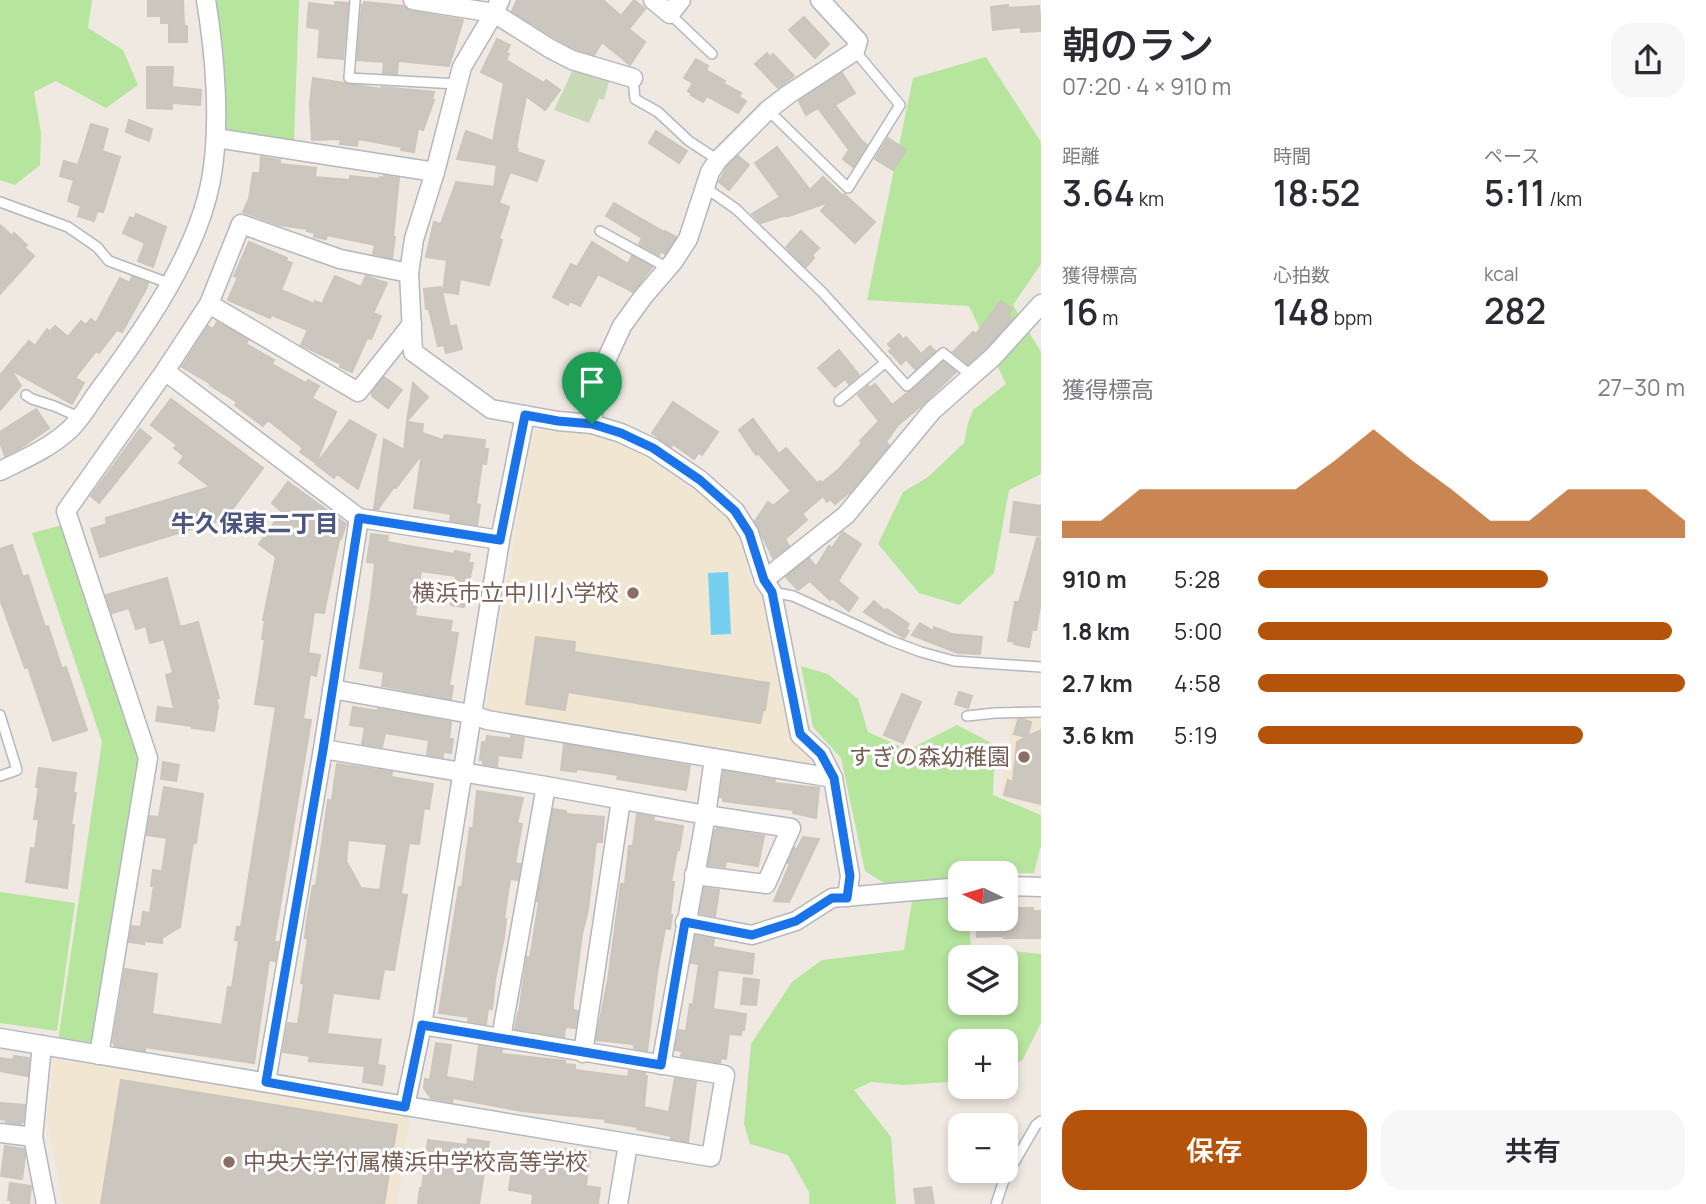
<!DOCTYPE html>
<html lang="ja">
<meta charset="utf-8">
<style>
:root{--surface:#fff;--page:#f7f7f7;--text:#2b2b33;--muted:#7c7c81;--accent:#b45309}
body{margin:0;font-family:Manrope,"Noto Sans JP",sans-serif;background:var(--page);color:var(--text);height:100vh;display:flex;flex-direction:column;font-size:26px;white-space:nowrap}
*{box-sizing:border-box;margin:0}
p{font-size:23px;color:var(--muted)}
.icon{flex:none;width:38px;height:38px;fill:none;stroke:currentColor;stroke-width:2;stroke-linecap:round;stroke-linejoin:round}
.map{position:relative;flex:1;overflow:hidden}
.details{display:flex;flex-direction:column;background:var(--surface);width:665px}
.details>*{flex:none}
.needle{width:46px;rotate:275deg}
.fabs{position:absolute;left:948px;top:861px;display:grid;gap:14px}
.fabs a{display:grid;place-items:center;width:70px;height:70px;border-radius:14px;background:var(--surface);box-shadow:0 4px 10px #0003;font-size:35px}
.pin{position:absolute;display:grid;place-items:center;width:60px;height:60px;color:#fff;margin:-72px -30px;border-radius:50% 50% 50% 0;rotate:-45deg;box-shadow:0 0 7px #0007}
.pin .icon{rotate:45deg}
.round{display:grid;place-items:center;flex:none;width:74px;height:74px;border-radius:21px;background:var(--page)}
.overview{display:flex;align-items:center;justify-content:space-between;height:119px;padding:0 21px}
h1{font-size:38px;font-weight:600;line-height:52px}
.figures{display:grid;grid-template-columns:repeat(3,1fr);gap:10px;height:119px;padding:7px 21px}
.figures div{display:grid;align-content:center}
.figures b{font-size:35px;font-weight:600}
.figures small{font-size:19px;font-weight:400}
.figures p{font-size:19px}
.chart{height:196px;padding:14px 21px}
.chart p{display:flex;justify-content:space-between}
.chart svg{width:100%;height:126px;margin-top:7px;fill:var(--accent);opacity:.7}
.action{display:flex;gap:14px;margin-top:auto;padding:14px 21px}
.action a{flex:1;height:80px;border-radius:21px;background:var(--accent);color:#fff;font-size:28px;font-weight:600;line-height:80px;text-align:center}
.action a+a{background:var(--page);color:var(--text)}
ul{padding:0 21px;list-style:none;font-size:23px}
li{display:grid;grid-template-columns:112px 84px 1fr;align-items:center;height:52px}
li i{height:18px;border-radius:9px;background:var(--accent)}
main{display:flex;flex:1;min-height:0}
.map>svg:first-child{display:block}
.education{fill:#f0e6d1}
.green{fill:#b6e59e;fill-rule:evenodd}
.cemetery{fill:#c8d9b8}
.water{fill:#75cff0}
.building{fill:#cbc7bf;stroke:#cbc5ba;stroke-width:2;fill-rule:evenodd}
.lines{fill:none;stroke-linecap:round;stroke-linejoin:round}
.service-casing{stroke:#b4b7c1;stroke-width:12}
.minor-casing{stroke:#b4b7c1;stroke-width:21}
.service{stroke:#fff;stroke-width:9}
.minor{stroke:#fff;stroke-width:18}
.route-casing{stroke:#fff;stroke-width:14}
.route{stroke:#1a73e8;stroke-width:9}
.education-dot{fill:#8d6e63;stroke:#fff;stroke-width:2.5}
.labels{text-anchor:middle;stroke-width:6;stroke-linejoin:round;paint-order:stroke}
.education-label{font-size:23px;fill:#785e54;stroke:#fff;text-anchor:end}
.neighbourhood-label{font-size:24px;font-weight:bold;fill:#4d5680;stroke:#fff}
</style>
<main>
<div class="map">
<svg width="1041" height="1204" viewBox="0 0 1041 1204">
<rect width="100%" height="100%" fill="#efe9e1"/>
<g class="education">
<path d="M539,429L588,433L627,445L700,494L733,522L741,539L750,579L770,607L812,756L822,772L485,714L532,433Z"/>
<path d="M1041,715V807L1000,797L1013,716Z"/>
<path d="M54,1059L236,1083L410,1115L397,1204H63L47,1120Z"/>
</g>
<g class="green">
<path d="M0,0H92L88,28L123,50L138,85L106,108L56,81L34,92L41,133L40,165L15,185L0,180Z"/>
<path d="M214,0H299L294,141L220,129Z"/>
<path d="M986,57L1041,142V264L1013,305L1041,352V474L1009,490L994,573L959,605L919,593L878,544L903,492L928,477L964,443L968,423L973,410L1006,384L969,306L867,300L913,78Z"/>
<path d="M66,524L139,761L97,1049L58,1041L102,742L32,533Z"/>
<path d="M801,666L828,674L858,699L868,732L908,750L957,725L995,745L993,795L1041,815V845L1034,873H961V919H969L971,947L1041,954V1023L1023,1059L1006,1071V1041H961V1081L904,1085L871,1082L854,1090L891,1137L896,1204H809V1192L788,1155L750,1144L744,1124L751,1044L792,982L822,960L904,950L912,901L865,871L841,758L813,727ZM961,957H1006V1003H961Z"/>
<path d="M0,892L75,903L57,1031L0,1023Z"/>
</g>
<path class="cemetery" d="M575,65L611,74L604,100L599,99L589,123L554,110Z"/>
<path class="water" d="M728,572L731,634L711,635L708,573Z"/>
<g class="building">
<path d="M148,0H183L184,26H187V42H169V23H161V16H148Z"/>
<path d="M517,0H603L621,16L634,0L645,9L629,29L645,42L630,65L602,42L594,55L576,49L555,38L512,11Z"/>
<path d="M335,2L348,3L343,59L318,57L320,29L307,27L309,3L335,6Z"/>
<path d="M364,2L404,6L411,11L463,20L449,66L398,61L397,74L383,73L384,62L357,60L362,5H364Z"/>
<path d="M1008,5V8L1039,6L1041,31L1021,32V27L993,30L991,7Z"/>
<path d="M804,17L829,44L815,58L789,30Z"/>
<path d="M497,39L510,45L506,53L509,54L506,60L544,83L546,80L560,90L545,110L526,96L516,148L518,149L517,152L544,161L537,181L510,172L499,203L509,207L499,239L502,240L489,285L460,279L458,294L443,292L447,260L426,257L434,222L441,224L456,182L494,187L497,165L457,159L466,131L493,141L504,83L481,72Z"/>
<path d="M767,53L770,57L773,54L794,76L778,88L755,64Z"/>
<path d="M696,59L708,66L706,70L725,81L723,83L741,93L739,97L746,101L738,113L707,96L703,102L691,95L692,94L688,91L693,83L684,78Z"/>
<path d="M147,67H173L172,87L201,90L200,105L172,103V109L147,108Z"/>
<path d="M842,73L855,93L835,105L861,140L867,145L853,167L843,159L849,150L818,108L806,115L799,101Z"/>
<path d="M313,78L381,89L382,87L434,92L432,100H434L423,130L418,128L414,152L401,150L402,147L358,139L357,146L340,144L341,139L312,140L310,103Z"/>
<path d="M129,120L152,129L149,141L126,132Z"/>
<path d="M91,124L108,129L102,151L120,157L103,212L97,211L94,221L78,216L81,206L68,201L74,180L60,176L64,161L78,165Z"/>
<path d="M656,131L687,151L679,163L649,143Z"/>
<path d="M888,138L906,150L893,170L875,159Z"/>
<path d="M777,147L810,190L823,177L843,196L844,194L875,222L855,243L821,211L829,202L789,216H783L761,223L752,214L780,197L755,163Z"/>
<path d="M738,156L749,165L729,190L719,182L727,167Z"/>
<path d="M261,157L280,160V164L316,168L315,177L350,180V176L380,179V177L384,178V176L399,178L393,237H395L392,258L373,254L375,245L327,235L326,239L314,237L315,233L307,231L308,229L279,225L243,212L249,199L253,173H260Z"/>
<path d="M614,203L664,232L665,231L676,237L665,254L661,251L659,255L639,244L642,238L606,216Z"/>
<path d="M136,214L166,227L153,267L138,261L145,243L123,233L130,217L134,219Z"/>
<path d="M0,225L12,236L14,233L27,245L24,247L34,256L0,294Z"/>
<path d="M801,231L819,248L812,255L814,258L806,267L786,247Z"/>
<path d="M249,242L287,258L286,261L292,263L281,290L314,304L315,301L322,304L335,276L361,287L366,276L387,283L373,313L381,316L371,339L367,338L352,372L340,367L341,364L301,345L308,330L272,315L270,318L228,300L238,277L234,276Z"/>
<path d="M592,242L628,264L632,256L652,267L633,292L598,274L580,306L570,301L568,305L553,297L571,264L577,267Z"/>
<path d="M132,277L148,283L146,289L122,332L117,330L99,353L96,351L75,378L84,383L72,404L11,370L21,386L0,410V375L29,341L35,346L47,329L50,332L55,326L68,337L81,321L86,325L91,319L96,323L120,278L130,283Z"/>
<path d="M441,287L450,327L456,325L462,349L446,353L444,345L438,346L429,309H426L424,289Z"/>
<path d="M1001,301L1012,309L1007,316L1012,319L985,349L968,364L967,363L953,352L973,332L976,334Z"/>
<path d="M217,322L248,340L246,344L274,360L272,364L306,383L308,380L319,386L312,398L336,412L316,463L300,452L303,448L268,420L263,426L235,405L237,402L210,385L211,384L182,367L208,326L213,329Z"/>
<path d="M899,334L903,340L906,337L921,354L930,346L935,351L915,369L906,359L901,364L889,351L892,349L888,344Z"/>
<path d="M839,350L859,375L849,384L845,379L835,387L818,368Z"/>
<path d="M943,362L956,372L922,405L898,425L886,442L889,445L850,492L835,504L830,499L827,502L823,496L802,514L807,520L785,539L789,546L773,558L755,521L768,502L773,506L791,491L758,453L756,455L739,430L753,419L779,454L786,448L817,483L820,481L822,483L840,468L862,443L860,441L879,421L858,395L868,386L870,388L875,384L892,405L907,393L912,391Z"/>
<path d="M384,377L402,390L388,408L372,396V392Z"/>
<path d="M413,383L428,397L407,421Z"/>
<path d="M171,399L263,468L225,519L100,557L91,529L107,524L106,518L210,487L179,463L184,456L174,448L177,445L151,425Z"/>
<path d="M673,402L718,432L702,455L699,452L694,459L673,444L671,447L652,433Z"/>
<path d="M36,409L49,428L22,447L5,456L0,442V432Z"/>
<path d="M350,420L376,435L358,489L337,474L334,478L316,464Z"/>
<path d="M407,422L423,424L422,433L443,440L445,435L485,440L484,449H488L486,464L482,463L476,504L480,505L477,525L450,521L451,514L414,508L422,454L396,488L394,487L378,509H374L384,439L404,450Z"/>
<path d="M140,429L151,438L99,503L91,496Z"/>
<path d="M288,482L346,524L341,539L339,540L324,613L314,612L308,653L320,655L316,676L310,674L303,719L311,720L274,942H278L275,961L269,960L254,1063L145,1047V1051L115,1046L113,1042L125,969L157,974L152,1014L222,1025L228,987L232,988L239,941L235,940L237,927H241L276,707L255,704L265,639H262L265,621L263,620L276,557L259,544L282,512L272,503Z"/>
<path d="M1014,502L1041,506V536L1010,532Z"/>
<path d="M843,532L861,544L838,581L858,598L849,611L832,598L830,600L810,581L798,590L786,577L809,558L816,567L829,546L832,548Z"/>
<path d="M371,534L388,536L387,542L454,554L455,551L470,554L468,563H473L464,607L451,605L456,576L421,571L415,616L452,621L450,632L458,633L449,686H453L451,699L382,686L384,672L360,668L371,599L375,563L367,562Z"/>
<path d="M1037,538L1041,539V601L1036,630H1032L1029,647L1014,644L1015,642L1008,641L1015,602H1019Z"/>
<path d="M12,545L23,577L28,575L45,627L48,626L62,669L66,667L87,730L53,741L28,667L25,668L0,599V549Z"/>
<path d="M167,578L180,627L198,622L219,698L216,699L218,706L214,731L192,728V726L156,721L158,707L174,709L166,675L173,673L164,639L150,643L146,626L136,629L129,608L112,613L106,595Z"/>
<path d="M874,601L885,611L887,609L909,624L906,629L909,631L904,638L864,612Z"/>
<path d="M920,623L933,631L934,627L952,634L982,637L980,654L958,653L912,635Z"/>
<path d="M536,637L575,642L574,652L769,683L765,710L763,709L760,723L568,692L565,710L526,704Z"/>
<path d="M959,692L972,696L968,708L955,704Z"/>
<path d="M902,694L921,702L903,743L884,735Z"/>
<path d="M353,707L378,711V709L451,722L449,739H453L451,753L443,752V757L427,755L429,740L385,733L382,747L362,744L365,727L350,725Z"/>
<path d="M1021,719L1031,722L1028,736L1041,730V804L1004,795L1008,780L1013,782L1017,742L1026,737L1014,734L1018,720Z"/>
<path d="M487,736L511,739V736L524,738L521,758L498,755L497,766L483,764V760H480L482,742H486Z"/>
<path d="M564,744L690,766L686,790L617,779L618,775L577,769L576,772L561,770Z"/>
<path d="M163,762L179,765L176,781L161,779Z"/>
<path d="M337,764L379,770L392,772L391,777L433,784L429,809L424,808L419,844L409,843L401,894L407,895L394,970L384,969L379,999L333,993L327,1034L381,1040L377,1065L385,1066L382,1085L363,1082L365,1066L309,1061L310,1056L283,1052L288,1023L298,1024L304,984L301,983L308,939L305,938L307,920L313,886H316L328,800H332ZM348,840L387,844L380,890L361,888L346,861Z"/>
<path d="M39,768L76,773L73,793H76L71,825H74L67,888L26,882L31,848L35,849L39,819H34L39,787H36Z"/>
<path d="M724,771L775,780L774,783L819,788L816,818L793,813L794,810L723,801V797H720Z"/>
<path d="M164,787L203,794L196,843L193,842L180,927L162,938V943L144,941V944L129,942L132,926L141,927L143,912L150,913L154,886H151L153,870L162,871L167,838L147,835L150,816L159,817Z"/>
<path d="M477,791L523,798L517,823L522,824L515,863L521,864L518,880L510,879L504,919H506L504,937L495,980L492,1009L488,1008L486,1024L468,1021L469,1017L439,1013L459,887H462L470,828L473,829Z"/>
<path d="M553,809L566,811V814L604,817L602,842H596L588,910L582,934L573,1001V1010L578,1011L575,1028L565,1027L564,1037L515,1029L518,1013H519L527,957L530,958L539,902L537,901Z"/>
<path d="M637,814L654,817L653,821L683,826L679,850H677L671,882H674L670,915H672L670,929L665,928L657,973L647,1051L634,1048V1044L596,1040L608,980L621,884H625L629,846H633Z"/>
<path d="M717,828L764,836L758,866L726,861L725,867L708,865L715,830H717Z"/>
<path d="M803,837L819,839L789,902L774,901L790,864L788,863L794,848L797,849Z"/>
<path d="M704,888L719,890L715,916L700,913Z"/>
<path d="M1006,908H1033V911H1040L1041,938H1004L1003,936L977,937L976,919H1006Z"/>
<path d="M696,936L714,939L713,947L754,954L752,974L718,970L713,1009L746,1014L744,1030L742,1029L741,1035L729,1034L726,1059L721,1058L720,1063L681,1056L682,1051L675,1050L679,1030L686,1031L690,1004L693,1005L699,964L691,963Z"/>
<path d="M744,978L759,980L756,1005L741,1004Z"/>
<path d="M436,1043L451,1045L446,1077L474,1082L479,1046L502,1050L501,1054L565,1061V1064L575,1065V1070L628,1077L629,1071L645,1073L644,1076H647L644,1107L669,1112L675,1078L696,1082L688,1142L671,1139V1136L637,1129L638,1127L605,1122V1119L522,1111L453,1098L452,1102L431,1098L424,1088L425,1079L430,1080Z"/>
<path d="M14,1056L29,1058L28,1076L0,1071V1058L13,1060Z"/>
<path d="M121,1080L397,1125L384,1204H101Z"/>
<path d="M0,1103L25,1105L23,1122H21V1124L6,1122V1120L0,1119Z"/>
<path d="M468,1139L489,1142L479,1204H418L420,1188H422L428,1140L467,1145Z"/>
<path d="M5,1146L24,1149L25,1156L22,1179L1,1176Z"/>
<path d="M563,1149L590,1152L586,1186L600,1188L598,1204H532L533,1194L509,1190L514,1154L562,1161Z"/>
<path d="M10,1183L31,1186L29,1204H11V1200H8Z"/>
<path d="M931,1187L934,1204H916L914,1189Z"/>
</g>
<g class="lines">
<g class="service-casing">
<g id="service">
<path d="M355,0L349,78L457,84"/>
<path d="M670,14L712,54"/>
<path d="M633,78L635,99L658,112L689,141L718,160"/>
<path d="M768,110L848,188L900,105L855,51"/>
<path d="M706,188L736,209L823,293L907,386L943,353L972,376"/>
<path d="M0,202L68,227L97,247L109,261L171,284"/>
<path d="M600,231L668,268"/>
<path d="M26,395L32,399L54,406L79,417"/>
<path d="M839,401L886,362"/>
<path d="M772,592L793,596L889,640L921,652L954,661L1041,667"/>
<path d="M0,715L17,770L0,776"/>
<path d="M967,716L995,713L1041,712"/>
<path d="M996,1204L1004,1180L1036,1125L1041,1121"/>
</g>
</g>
<g class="minor-casing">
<g id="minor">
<path d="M413,0L494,13L549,48L572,60L633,78"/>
<path d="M500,0L494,13L462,67L435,172L414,239L409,273L413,352L491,409L558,421L592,424L621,433L653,448L700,480L735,511L749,533L764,580L772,592L800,735L821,754L833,778L850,876L847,897"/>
<path d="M653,0L670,14L681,0"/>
<path d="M216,138L435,172"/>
<path d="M209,304L358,392L412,324"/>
<path d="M165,371L359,518L500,540"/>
<path d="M592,424L597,380L622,326L643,297L673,262L688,239L710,172L718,160L768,110L789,94L855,51L858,41L820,0"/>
<path d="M0,471C24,459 48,449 68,431C81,420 90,402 100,389C145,328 197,254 211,180C221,125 215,54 206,0"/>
<path d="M764,580L846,515L932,411L993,357L1041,304"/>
<path d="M332,689L471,714L487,720L833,778"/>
<path d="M323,749L546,786L706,815L791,828L766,884L694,875"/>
<path d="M1006,886L1041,887"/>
<path d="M685,922L752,935L796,921L832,898L961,887"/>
<path d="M0,1038L711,1157L725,1075L422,1025"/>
<path d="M501,1038L546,786"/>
<path d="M42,1045L33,1137L46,1204"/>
<path d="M583,1053L621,800"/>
<path d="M99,1055L148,758L66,511L165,371L209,304L241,224L340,259L409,273"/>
<path d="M661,1065L706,815L714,758"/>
<path d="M266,1082L323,749L359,518"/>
<path d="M405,1106L422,1025L500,540L525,415"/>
<path d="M0,1133L33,1137"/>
<path d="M618,1204L628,1144"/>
</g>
</g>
<use href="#service" class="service"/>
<use href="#minor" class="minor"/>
</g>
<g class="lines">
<g class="route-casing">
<path id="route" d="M525,415L558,421L592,424L621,433L653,448L700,480L735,511L749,533L764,580L772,592L800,734L821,754L834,778L850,876L847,898H832L796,921L752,935L685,922L661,1065L422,1025L405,1107L266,1082L323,750L359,518L500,540Z"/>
</g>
<use href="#route" class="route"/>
</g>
<g class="education-dot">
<circle cx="633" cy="593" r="7"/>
<circle cx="1024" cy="757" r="7"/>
<circle cx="229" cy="1162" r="7"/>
</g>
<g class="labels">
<g class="education-label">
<text x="619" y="601">横浜市立中川小学校</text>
<text x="1010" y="765">すぎの森幼稚園</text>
<text x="243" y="1170" text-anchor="start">中央大学付属横浜中学校高等学校</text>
</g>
<g class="neighbourhood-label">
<text x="255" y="532">牛久保東二丁目</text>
</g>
</g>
</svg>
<div class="fabs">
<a><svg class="needle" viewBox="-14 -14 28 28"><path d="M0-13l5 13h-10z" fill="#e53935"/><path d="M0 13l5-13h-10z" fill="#7c7c81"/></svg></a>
<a><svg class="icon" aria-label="layers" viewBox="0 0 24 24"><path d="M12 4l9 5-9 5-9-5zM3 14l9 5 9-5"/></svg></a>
<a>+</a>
<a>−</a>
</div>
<div class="pin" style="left:592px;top:424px;background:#1e9e55"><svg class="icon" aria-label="arrive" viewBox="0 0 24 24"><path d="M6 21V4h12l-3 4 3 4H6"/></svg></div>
</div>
<section class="details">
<div class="overview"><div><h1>朝のラン</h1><p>07:20 · 4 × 910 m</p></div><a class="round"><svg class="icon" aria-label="share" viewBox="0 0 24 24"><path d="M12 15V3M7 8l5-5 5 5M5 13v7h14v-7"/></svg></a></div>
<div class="figures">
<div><p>距離</p><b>3.64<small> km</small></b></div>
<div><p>時間</p><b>18:52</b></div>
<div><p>ペース</p><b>5:11<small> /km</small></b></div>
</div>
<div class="figures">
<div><p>獲得標高</p><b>16<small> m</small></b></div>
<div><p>心拍数</p><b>148<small> bpm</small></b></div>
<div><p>kcal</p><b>282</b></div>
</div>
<div class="chart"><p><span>獲得標高</span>27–30 m</p>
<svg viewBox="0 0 160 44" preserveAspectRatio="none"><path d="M0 44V38L10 38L20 27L30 27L40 27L50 27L60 27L70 17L80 6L90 17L100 27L110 38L120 38L130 27L140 27L150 27L160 38V44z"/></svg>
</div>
<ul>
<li><b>910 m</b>5:28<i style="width:68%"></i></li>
<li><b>1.8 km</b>5:00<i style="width:97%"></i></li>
<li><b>2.7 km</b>4:58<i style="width:100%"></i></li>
<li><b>3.6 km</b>5:19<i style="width:76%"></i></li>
</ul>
<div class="action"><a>保存</a><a>共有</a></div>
</section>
</main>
